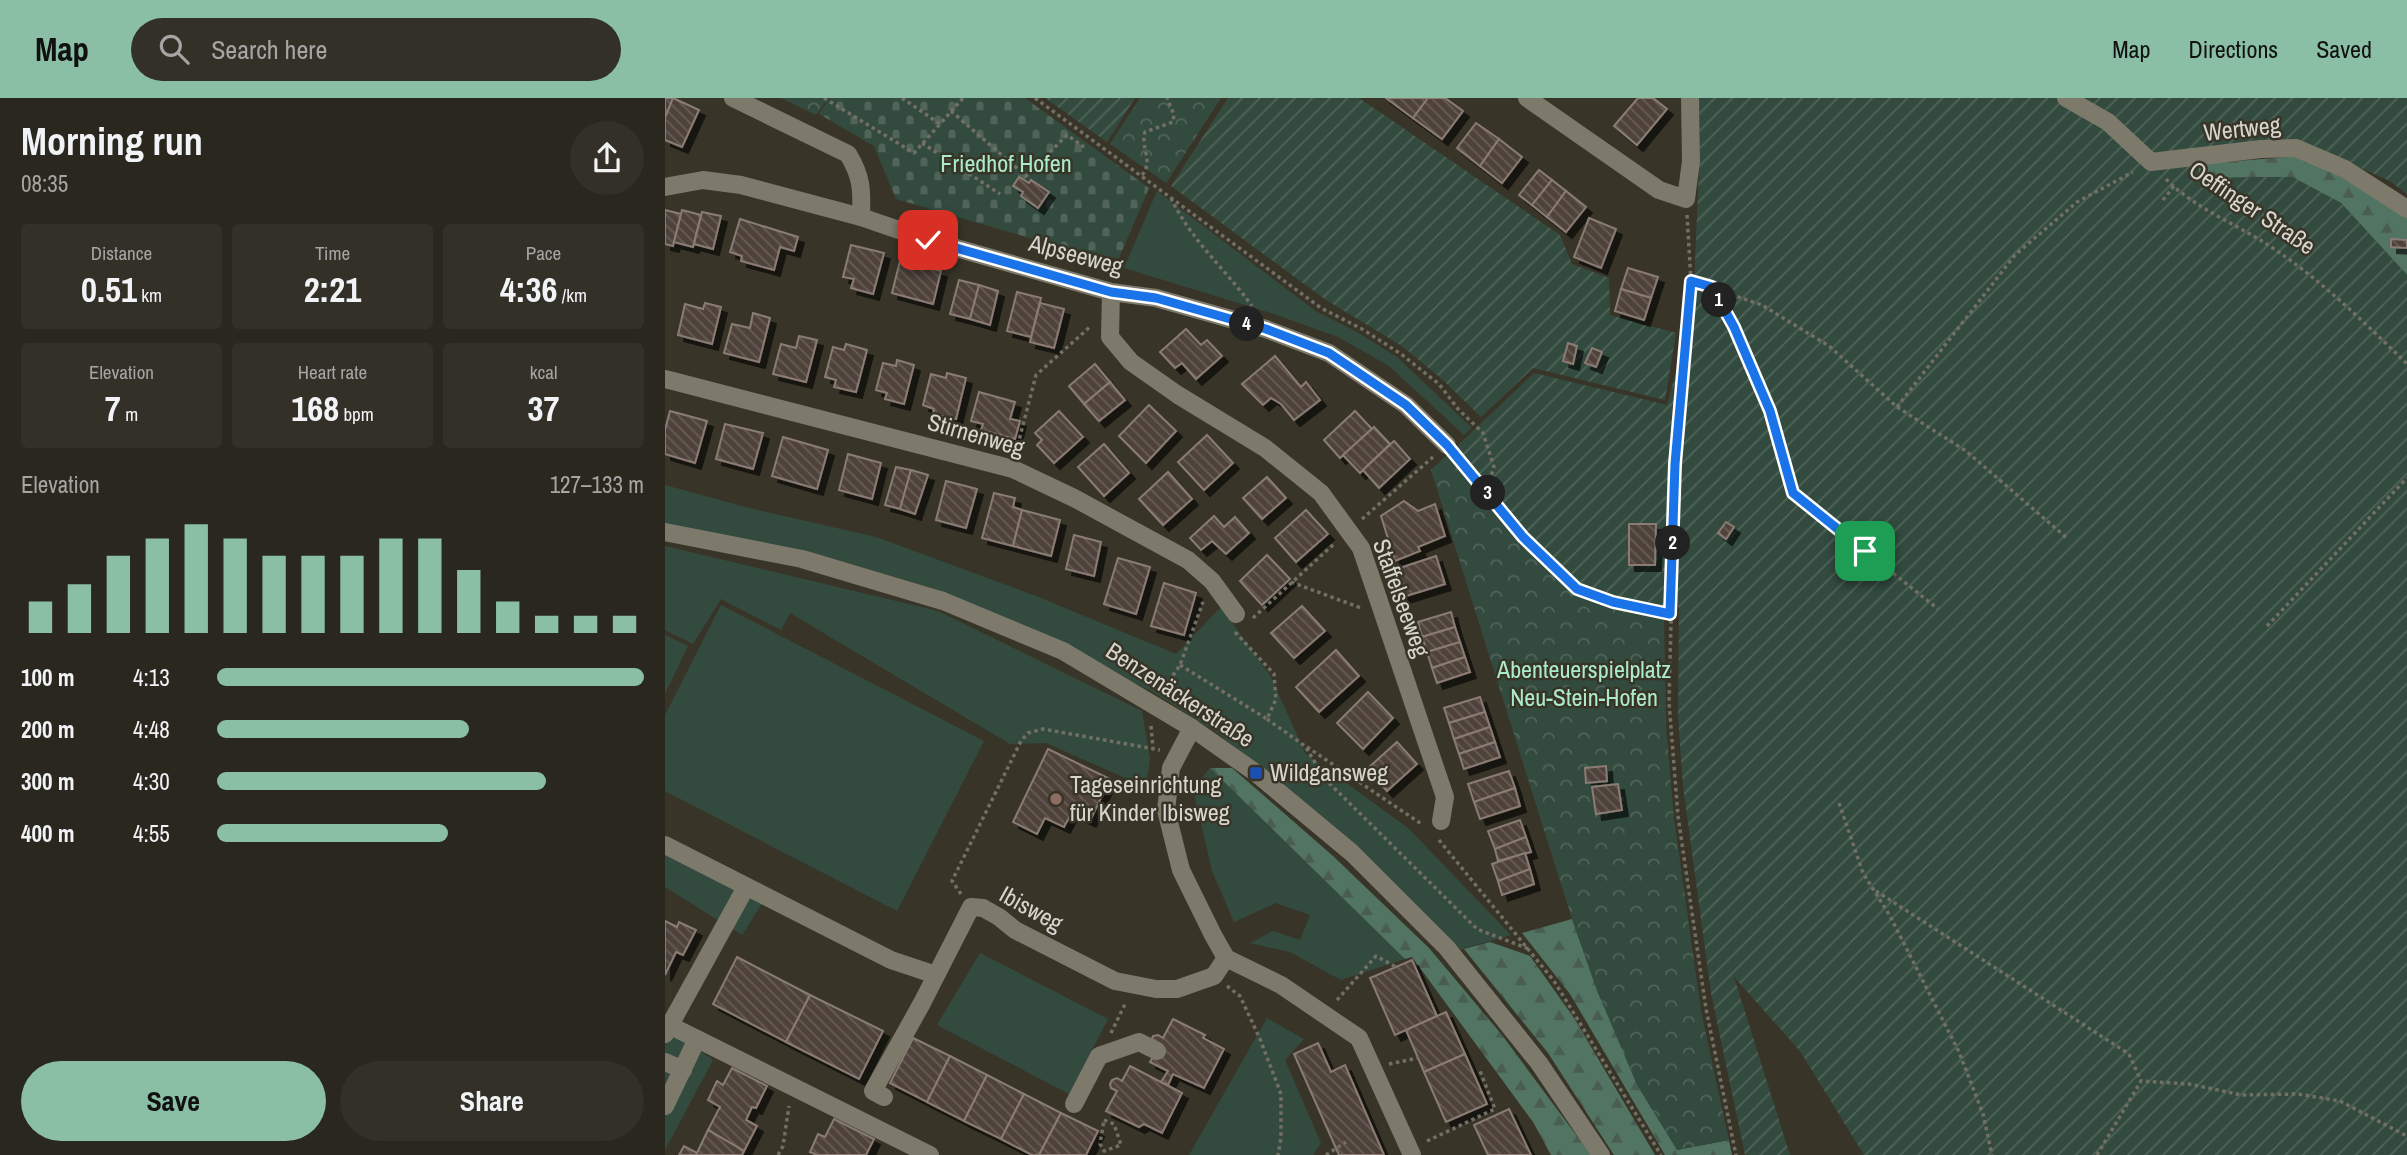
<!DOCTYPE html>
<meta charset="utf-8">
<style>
:root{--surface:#2a281e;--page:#323027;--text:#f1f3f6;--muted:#a5a6a4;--accent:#8abfa5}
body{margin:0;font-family:"Archivo Narrow",sans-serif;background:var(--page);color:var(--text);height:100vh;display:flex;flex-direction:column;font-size:26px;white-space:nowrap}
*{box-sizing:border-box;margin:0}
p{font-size:23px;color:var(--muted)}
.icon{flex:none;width:38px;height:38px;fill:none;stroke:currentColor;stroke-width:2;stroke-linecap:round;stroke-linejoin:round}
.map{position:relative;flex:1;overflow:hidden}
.panel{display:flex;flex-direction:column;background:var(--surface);width:665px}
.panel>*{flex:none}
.pin{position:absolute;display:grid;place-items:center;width:60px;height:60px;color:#fff;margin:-30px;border-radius:14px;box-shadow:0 4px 10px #0006}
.km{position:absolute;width:35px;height:35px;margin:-18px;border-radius:50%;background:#222;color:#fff;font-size:19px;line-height:35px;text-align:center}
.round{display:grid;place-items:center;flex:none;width:74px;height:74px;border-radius:37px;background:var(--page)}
.summary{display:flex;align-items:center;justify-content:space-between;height:119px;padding:0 21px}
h1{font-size:38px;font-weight:700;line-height:52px}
.stats{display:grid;grid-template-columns:repeat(3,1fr);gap:10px;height:119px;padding:7px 21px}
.stats div{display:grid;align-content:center;border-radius:7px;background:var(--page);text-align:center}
.stats b{font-size:35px;font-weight:700}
.stats small{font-size:19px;font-weight:400}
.stats p{font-size:19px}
.chart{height:196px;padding:14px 21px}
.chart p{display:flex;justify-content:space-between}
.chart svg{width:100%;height:126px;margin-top:7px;stroke:var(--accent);stroke-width:6}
.button{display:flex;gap:14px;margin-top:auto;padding:14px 21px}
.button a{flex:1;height:80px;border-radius:42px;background:var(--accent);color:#111;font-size:28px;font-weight:700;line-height:80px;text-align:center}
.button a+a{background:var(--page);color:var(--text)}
ul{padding:0 21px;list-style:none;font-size:23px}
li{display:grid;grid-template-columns:112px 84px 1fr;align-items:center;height:52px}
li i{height:18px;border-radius:9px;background:var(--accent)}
header{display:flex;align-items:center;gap:42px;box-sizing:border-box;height:98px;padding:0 35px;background:var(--accent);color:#111}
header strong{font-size:33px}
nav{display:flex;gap:38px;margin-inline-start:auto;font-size:24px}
.search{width:490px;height:63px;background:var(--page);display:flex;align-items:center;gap:18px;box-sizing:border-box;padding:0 24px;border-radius:38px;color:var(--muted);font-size:26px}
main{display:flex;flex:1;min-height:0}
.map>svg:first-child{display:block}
.grass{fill:#334b3f}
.forest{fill:url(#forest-firs)}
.cemetery{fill:url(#cemetery-stones)}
.park{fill:url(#park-crowns)}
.garden{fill:url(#garden-furrows)}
.building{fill:url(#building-back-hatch);stroke:#8a7c74;stroke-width:2;filter:url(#shadow)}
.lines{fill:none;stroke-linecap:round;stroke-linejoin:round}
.path{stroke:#726f64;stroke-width:3.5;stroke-dasharray:3.5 3.5;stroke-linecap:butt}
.minor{stroke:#7d7a6c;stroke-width:18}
.route-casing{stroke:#fff;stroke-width:14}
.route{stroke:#1a73e8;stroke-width:9}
.transit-dot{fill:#1a4fb4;stroke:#383528;stroke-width:2.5}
.education-dot{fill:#8d6e63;stroke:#383528;stroke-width:2.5}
.labels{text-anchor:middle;stroke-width:5;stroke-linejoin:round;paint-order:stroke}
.street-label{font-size:24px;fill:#d7d5cd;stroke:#383528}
.park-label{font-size:24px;fill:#abebca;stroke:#383528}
.poi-label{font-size:24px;fill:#d7d5cd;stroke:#383528;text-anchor:start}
</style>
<header>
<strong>Map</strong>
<div class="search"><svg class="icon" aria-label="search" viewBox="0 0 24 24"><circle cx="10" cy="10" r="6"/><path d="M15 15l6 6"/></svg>Search here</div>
<nav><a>Map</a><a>Directions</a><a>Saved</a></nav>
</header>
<main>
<section class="panel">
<div class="summary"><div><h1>Morning run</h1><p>08:35</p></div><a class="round"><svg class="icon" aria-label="share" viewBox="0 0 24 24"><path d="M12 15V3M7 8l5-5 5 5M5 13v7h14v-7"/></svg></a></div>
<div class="stats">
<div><p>Distance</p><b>0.51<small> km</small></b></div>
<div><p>Time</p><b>2:21</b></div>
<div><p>Pace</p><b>4:36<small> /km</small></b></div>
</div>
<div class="stats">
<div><p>Elevation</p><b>7<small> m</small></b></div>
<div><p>Heart rate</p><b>168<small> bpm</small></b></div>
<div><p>kcal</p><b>37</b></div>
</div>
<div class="chart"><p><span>Elevation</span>127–133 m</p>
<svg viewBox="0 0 160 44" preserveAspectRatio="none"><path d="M5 44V33M15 44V27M25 44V17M35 44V11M45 44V6M55 44V11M65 44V17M75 44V17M85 44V17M95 44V11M105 44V11M115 44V22M125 44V33M135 44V38M145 44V38M155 44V38"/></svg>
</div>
<ul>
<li><b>100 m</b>4:13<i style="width:100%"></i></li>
<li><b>200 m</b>4:48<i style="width:59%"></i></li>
<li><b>300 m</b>4:30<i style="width:77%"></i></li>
<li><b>400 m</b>4:55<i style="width:54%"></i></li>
</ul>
<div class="button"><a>Save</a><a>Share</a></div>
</section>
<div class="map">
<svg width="1742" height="1057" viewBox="0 0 1742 1057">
<defs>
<pattern id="forest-firs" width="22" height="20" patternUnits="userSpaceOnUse" patternTransform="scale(1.75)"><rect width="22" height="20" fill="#527563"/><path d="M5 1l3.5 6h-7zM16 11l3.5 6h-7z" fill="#4a5d52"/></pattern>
<pattern id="cemetery-stones" width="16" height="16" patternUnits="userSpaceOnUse" patternTransform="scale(1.75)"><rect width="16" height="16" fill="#334b3f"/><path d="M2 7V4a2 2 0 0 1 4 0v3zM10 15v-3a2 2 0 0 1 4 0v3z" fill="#50645a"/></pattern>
<pattern id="park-crowns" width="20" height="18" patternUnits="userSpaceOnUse" patternTransform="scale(1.75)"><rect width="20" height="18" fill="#334b3f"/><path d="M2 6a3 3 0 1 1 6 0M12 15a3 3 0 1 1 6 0" fill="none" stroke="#50645a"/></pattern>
<pattern id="garden-furrows" width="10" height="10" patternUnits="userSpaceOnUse" patternTransform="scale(1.75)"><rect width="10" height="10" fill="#334b3f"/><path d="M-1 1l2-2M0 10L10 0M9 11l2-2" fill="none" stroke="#50645a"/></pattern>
<pattern id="building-back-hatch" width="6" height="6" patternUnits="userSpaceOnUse" patternTransform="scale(1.75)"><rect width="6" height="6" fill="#4f433b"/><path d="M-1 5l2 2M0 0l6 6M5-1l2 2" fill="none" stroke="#685d56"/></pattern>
<filter id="shadow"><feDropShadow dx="6" dy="6" stdDeviation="0" flood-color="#0009"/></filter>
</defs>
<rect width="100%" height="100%" fill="#383528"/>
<g class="grass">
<path d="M492,93L652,214L694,235L732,259L807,330L799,337L724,268L673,239L606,215L459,170Z"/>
<path d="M0,387L84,410L211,439L371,498L511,556L556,509L606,579L640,655L743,730L846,837L794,852L684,741L551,634L486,593L271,491L162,459L0,426Z"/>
<path d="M0,448L273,513L477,613L485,661L481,689L381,645L345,646L125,515L116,532L56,501L28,546L0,532Z"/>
<path d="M56,507L319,643L232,813L0,693V617Z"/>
<path d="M0,537L23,548L0,596Z"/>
<path d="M545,670L740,861L676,882L625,854L585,845L608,833L635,842L645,817L611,805L569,824L547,773L528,691Z"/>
<path d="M0,752L98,804L77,837L0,789Z"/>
<path d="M315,855L443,921L404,996L272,927Z"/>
<path d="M602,920L639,941L620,962L656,1045L648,1057H524Z"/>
<path d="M0,928L48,962L0,1052Z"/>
</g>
<g class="forest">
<path d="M1636,58L1685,79L1742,120V177L1676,105L1627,79L1534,80V66Z"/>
<path d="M545,670H567L668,758L764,850L837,937L926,1057H886L868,1024L747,859L740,861Z"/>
<path d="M907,821L933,895L1012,1052L1064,1042L1067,1057H1000L905,896L857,835Z"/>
<path d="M825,844L865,858L909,920L990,1057H949L883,955L799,851Z"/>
</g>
<path class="cemetery" d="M164,0H360L484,90L454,160L427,158L231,101L209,48L154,16Z"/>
<g class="park">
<path d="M116,0H163L151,17Z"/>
<path d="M475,0H556L501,85L445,46Z"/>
<path d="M784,355L856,444L912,497L951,510L999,520L1001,628L1009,720L1036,913L1064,1042L1012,1052L972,987L933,895L907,821L766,372Z"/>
</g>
<g class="garden">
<path d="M380,0H470L442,44Z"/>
<path d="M563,0H694L895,137L907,166L944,180L945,217L1011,235L1000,302L868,270L816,319L778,282L737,248L661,202L506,88Z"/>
<path d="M1034,0H1742V96L1725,83L1630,41L1534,49V80L1627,79L1676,105L1742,177V1057H1199L1135,953L1069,879L1125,1057H1080L1046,895L1018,688L1013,618L1014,509L948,503L912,487L864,436L790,350L869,275L1002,307L1028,212L1035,47Z"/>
</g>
<g class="building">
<path d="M0,0H8L0,20Z"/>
<path d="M8,0L34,12L17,49L0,42V20Z"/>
<path d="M721,0H763L748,20Z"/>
<path d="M763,0H780L798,13L777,41L748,20Z"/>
<path d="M973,0H988L1002,11L972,47L949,28Z"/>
<path d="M811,25L834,41L815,68L792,50Z"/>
<path d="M834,41L857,59L837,85L815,68Z"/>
<path d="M874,72L887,82L867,107L854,97Z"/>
<path d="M354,79L364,85L366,82L384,94L373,110L356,98L358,94L348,88Z"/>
<path d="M887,82L901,93L882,119L867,107Z"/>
<path d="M901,93L921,109L901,134L882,119Z"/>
<path d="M0,112L16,116L8,148L0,146Z"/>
<path d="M17,112L36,117L28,149L9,144Z"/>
<path d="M37,114L56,118L48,151L29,146Z"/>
<path d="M924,120L951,131L936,170L909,159Z"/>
<path d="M75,121L133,139L129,153L115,149L109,172L76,163L77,158L65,154Z"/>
<path d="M1726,141L1742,142V150L1726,149Z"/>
<path d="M186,147L219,155L208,196L186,190L189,181L178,179Z"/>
<path d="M235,163L276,173L268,206L227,195Z"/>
<path d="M963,170L993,179L986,200L956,191Z"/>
<path d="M294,182L314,187L305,221L285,216Z"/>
<path d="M314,187L333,193L325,227L305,221Z"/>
<path d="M956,191L986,200L979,222L950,213Z"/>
<path d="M352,194L376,200L366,239L342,233Z"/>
<path d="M40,205L56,209L47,246L13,237L20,206L38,211Z"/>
<path d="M375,205L399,211L389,250L365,244Z"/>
<path d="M88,215L105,220L94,264L59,255L67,226L85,230Z"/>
<path d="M521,231L536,247L542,242L557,258L531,281L517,265L510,270L495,254Z"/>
<path d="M134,238L152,242L141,284L108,276L116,246L131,250Z"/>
<path d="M903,245L912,248L908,266L898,263Z"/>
<path d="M181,246L202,252L191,294L169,289L171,282L160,279L168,249L179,252Z"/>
<path d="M927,250L937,254L931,269L920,265Z"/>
<path d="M610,258L636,289L641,284L655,302L629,322L616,306L606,300L598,307L577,286Z"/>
<path d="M232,262L249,267L239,306L220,301L222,295L211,292L218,265L231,268Z"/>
<path d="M430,266L445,284L419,306L404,288Z"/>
<path d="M282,275L301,280L291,321L268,316L269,311L258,307L266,276L281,280Z"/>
<path d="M445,284L460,302L434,323L419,306Z"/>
<path d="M314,294L350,304L345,321L355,323L350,341L316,332L318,326L306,323Z"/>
<path d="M484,307L511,333L481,365L454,338Z"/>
<path d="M5,313L42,323L30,365L0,356V332Z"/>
<path d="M394,313L418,339L389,365L372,347L377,342L370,335Z"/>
<path d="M690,313L707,331L675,360L659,342Z"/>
<path d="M60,326L98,335L88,371L51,361Z"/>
<path d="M709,329L725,346L695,375L678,357Z"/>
<path d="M542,337L568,365L539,392L513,364Z"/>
<path d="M118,339L163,352L152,391L107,378Z"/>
<path d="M729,343L745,361L714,390L698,372Z"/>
<path d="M439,346L464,375L439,398L413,369Z"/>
<path d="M183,356L216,365L207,401L174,392Z"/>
<path d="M231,369L246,372L235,411L220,407Z"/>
<path d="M246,372L263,377L250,416L235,411Z"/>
<path d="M503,374L527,401L498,427L474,401Z"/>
<path d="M602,379L621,400L597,421L578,400Z"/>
<path d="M281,383L312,391L301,430L271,422Z"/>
<path d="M329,395L350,400L348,409L357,412L348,448L317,440Z"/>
<path d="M739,403L753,413L770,406L780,438L753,449L755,453L730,463L716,418Z"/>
<path d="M357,412L395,422L386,458L348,448Z"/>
<path d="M641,412L663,436L631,464L610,440Z"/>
<path d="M549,418L559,429L570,419L584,435L561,456L547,443L536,452L525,440Z"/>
<path d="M1061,424L1069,429L1061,441L1053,435Z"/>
<path d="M964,426H991L990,467H964Z"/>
<path d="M409,437L436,444L429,478L401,471Z"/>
<path d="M602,457L625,481L597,507L575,483Z"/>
<path d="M771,458L780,486L738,499L729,472Z"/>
<path d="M453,460L485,469L471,516L439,506Z"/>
<path d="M499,485L531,495L519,537L486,528Z"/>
<path d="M637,508L660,533L629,560L606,535Z"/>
<path d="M786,514L790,529L757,539L753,524Z"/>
<path d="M790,529L795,544L762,554L757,539Z"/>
<path d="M795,544L800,559L767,570L762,554Z"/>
<path d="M671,552L694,578L654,614L631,589Z"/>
<path d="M800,559L805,574L772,585L767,570Z"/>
<path d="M703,594L728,620L698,651L672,625Z"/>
<path d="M815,599L820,614L784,625L779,610Z"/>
<path d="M820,614L825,629L789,641L784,625Z"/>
<path d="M825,629L830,644L794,656L789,641Z"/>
<path d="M732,644L752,666L722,693L702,671Z"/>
<path d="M830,644L835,659L799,671L794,656Z"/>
<path d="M383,651L445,681L425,723L407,714L399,729L380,720L372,736L348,724Z"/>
<path d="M941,668L942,683L921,685L920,670Z"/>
<path d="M844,673L850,690L809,704L803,686Z"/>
<path d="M953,686L957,712L931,716L927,689Z"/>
<path d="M850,690L855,708L815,721L809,704Z"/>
<path d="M855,722L861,739L830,751L823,733Z"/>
<path d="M861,739L866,754L833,763L830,751Z"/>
<path d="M860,755L865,771L833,783L827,766Z"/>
<path d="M865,771L869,786L837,797L833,783Z"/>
<path d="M0,823L12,829L14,824L31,832L18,857L11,854L0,877Z"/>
<path d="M72,859L145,897L121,944L48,906Z"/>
<path d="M747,862L772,918L730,937L705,880Z"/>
<path d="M145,897L218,933L194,981L121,944Z"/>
<path d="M781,914L800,956L759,974L741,932Z"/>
<path d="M508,921L540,937L538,940L559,951L539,990L508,976L503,987L496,984L503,973L485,964L494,949L486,943L488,938L493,937L498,940Z"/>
<path d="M248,940L285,958L262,1004L225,985Z"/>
<path d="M653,945L666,974L680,967L719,1057H674L629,956Z"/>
<path d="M800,956L822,1006L781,1024L759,974Z"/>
<path d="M285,958L322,977L299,1023L262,1004Z"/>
<path d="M465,968L517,995L497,1035L479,1026L474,1029L441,1013L452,993L446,990L445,986L447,982L452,980L457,983Z"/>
<path d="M67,970L102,988L91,1010L87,1009L81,1022L92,1028L79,1053L43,1032L55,1009L43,1002L52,983L58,987Z"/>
<path d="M322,977L359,996L336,1041L299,1023Z"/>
<path d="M359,996L396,1015L374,1057H367L336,1041Z"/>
<path d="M844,1011L866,1057H823L809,1027Z"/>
<path d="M396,1015L433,1033L421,1057H374Z"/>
<path d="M169,1021L209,1041L201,1057H152L145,1054L153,1036L160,1039Z"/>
<path d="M43,1032L79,1053L77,1057H14L19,1048L32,1055Z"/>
</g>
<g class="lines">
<g class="path">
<path d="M159,0L249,55L275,26"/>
<path d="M237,0L275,26L298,0"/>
<path d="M370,0L656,210L697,231L736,256L774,286L793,311L818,335L829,369L821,393"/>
<path d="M286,13L361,78L402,37L419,49"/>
<path d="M257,45L335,96"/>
<path d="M477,77C489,63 475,49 480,34L508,24L509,17L502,0"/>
<path d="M1501,81C1528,109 1567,124 1600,145C1652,178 1698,223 1742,266"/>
<path d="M506,100C525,141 561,172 587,208"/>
<path d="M1498,102L1509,88"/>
<path d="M1022,117L1026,183L1010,366L1004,604L1013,718L1041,911L1071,1057"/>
<path d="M1026,183L1097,207L1164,248L1232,309L1301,353L1403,441"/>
<path d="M1047,190L1069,229L1105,313L1128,395L1273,511"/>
<path d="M1232,309L1350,157L1412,104L1468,74"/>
<path d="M351,354L371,277L426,228"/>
<path d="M793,360L858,439L912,491L948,504L1005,516"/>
<path d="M697,421L768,359"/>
<path d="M626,484L696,510"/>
<path d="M588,520L670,445"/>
<path d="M1602,528L1742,380"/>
<path d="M454,562L501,588"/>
<path d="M515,567L602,621L611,601L609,576L571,535L573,533"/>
<path d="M500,589L515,567L538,504"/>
<path d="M602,621L640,648L660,681L812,831L864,851"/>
<path d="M486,628L488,650"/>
<path d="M642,649L758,727"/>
<path d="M1174,705L1198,775L1225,818L1294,954L1318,1016L1327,1057"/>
<path d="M774,742L889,883L996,1057"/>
<path d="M1211,793L1464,956L1476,983"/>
<path d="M296,796L287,783L356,643L363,635L378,631L495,652"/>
<path d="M562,888L575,898L595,941L616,996V1040L613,1057"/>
<path d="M672,902L711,858L731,869"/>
<path d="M446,935L461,904"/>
<path d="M724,966L753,960"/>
<path d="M439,1022L449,1026L456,1047L439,1053L435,1046Z"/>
<path d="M762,1043L830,1011L815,973"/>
<path d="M113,1057L118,1048L124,1008"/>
<path d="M661,1057L681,1044"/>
<path d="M1432,1057L1476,983L1524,986L1577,997L1633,996L1675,1003L1742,1038"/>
</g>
<g class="minor">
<path d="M68,0L183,56C197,79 197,92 196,119"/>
<path d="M862,0L994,92L1021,101L1026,63L1025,0"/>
<path d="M1401,0L1443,24L1486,64L1596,51L1631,50L1680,71L1742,111"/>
<path d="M0,89L38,82L76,87L196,119L263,142L446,194L491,200L601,231L664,255L741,307L782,347"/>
<path d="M446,194L445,239L466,264L513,297L600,350L656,395L696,450L780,699L776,723"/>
<path d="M0,281L348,371L409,400L523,462L547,483L571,516"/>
<path d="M0,434L137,461L278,503L398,553L527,630L591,675L687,755L782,850L874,965L936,1057"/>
<path d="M527,630L506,670L501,712L516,772L548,837L561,860L616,887L694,940L747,1057"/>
<path d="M0,747L226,862L271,877"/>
<path d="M6,928L265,1057"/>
<path d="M0,936L81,789"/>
<path d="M0,964L18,972"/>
<path d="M219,999L208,993L257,905L306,809L318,810L334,819L350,832L450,883L491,891H512L549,878L561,860"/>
<path d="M409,1006L434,958L474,944L492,953"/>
<path d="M0,1008L32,941"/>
</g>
</g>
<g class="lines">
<g class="route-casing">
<path id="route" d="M263,142L446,194L491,200L601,231L664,255L741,307L782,347L858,439L912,491L948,504L1005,516L1010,366L1026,183L1047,189L1069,229L1105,313L1128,395L1200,453"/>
</g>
<use href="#route" class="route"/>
</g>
<rect class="transit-dot" x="584" y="668" width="14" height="14" rx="3.5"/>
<circle class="education-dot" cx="391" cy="701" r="7"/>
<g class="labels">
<g class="street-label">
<text transform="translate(1577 31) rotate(-6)" y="8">Wertweg</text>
<text transform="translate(1587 110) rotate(34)" y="8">Oeffinger Straße</text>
<text transform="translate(411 157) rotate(15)" y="8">Alpseeweg</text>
<text transform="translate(311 337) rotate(16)" y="8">Stirnenweg</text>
<text transform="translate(736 500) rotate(70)" y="8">Staffelseeweg</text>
<text transform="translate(515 597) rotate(33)" y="8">Benzenäckerstraße</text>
<text transform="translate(366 811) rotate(29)" y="8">Ibisweg</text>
</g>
<g class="park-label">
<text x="341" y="74">Friedhof Hofen</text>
<text x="919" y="580">Abenteuerspielplatz<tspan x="919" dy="28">Neu-Stein-Hofen</tspan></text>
</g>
<g class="poi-label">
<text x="605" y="683">Wildgansweg</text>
<text x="405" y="695">Tageseinrichtung<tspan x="405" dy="28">für Kinder Ibisweg</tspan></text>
</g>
</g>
</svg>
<div class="pin" style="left:1200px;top:453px;background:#1e9e55"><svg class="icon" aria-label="arrive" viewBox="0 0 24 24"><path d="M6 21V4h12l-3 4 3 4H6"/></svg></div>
<div class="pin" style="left:263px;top:142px;background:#d93025"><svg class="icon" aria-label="check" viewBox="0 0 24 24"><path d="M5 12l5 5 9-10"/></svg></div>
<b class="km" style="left:1054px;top:202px">1</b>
<b class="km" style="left:1008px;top:445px">2</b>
<b class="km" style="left:823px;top:395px">3</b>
<b class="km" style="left:582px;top:226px">4</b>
</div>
</main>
